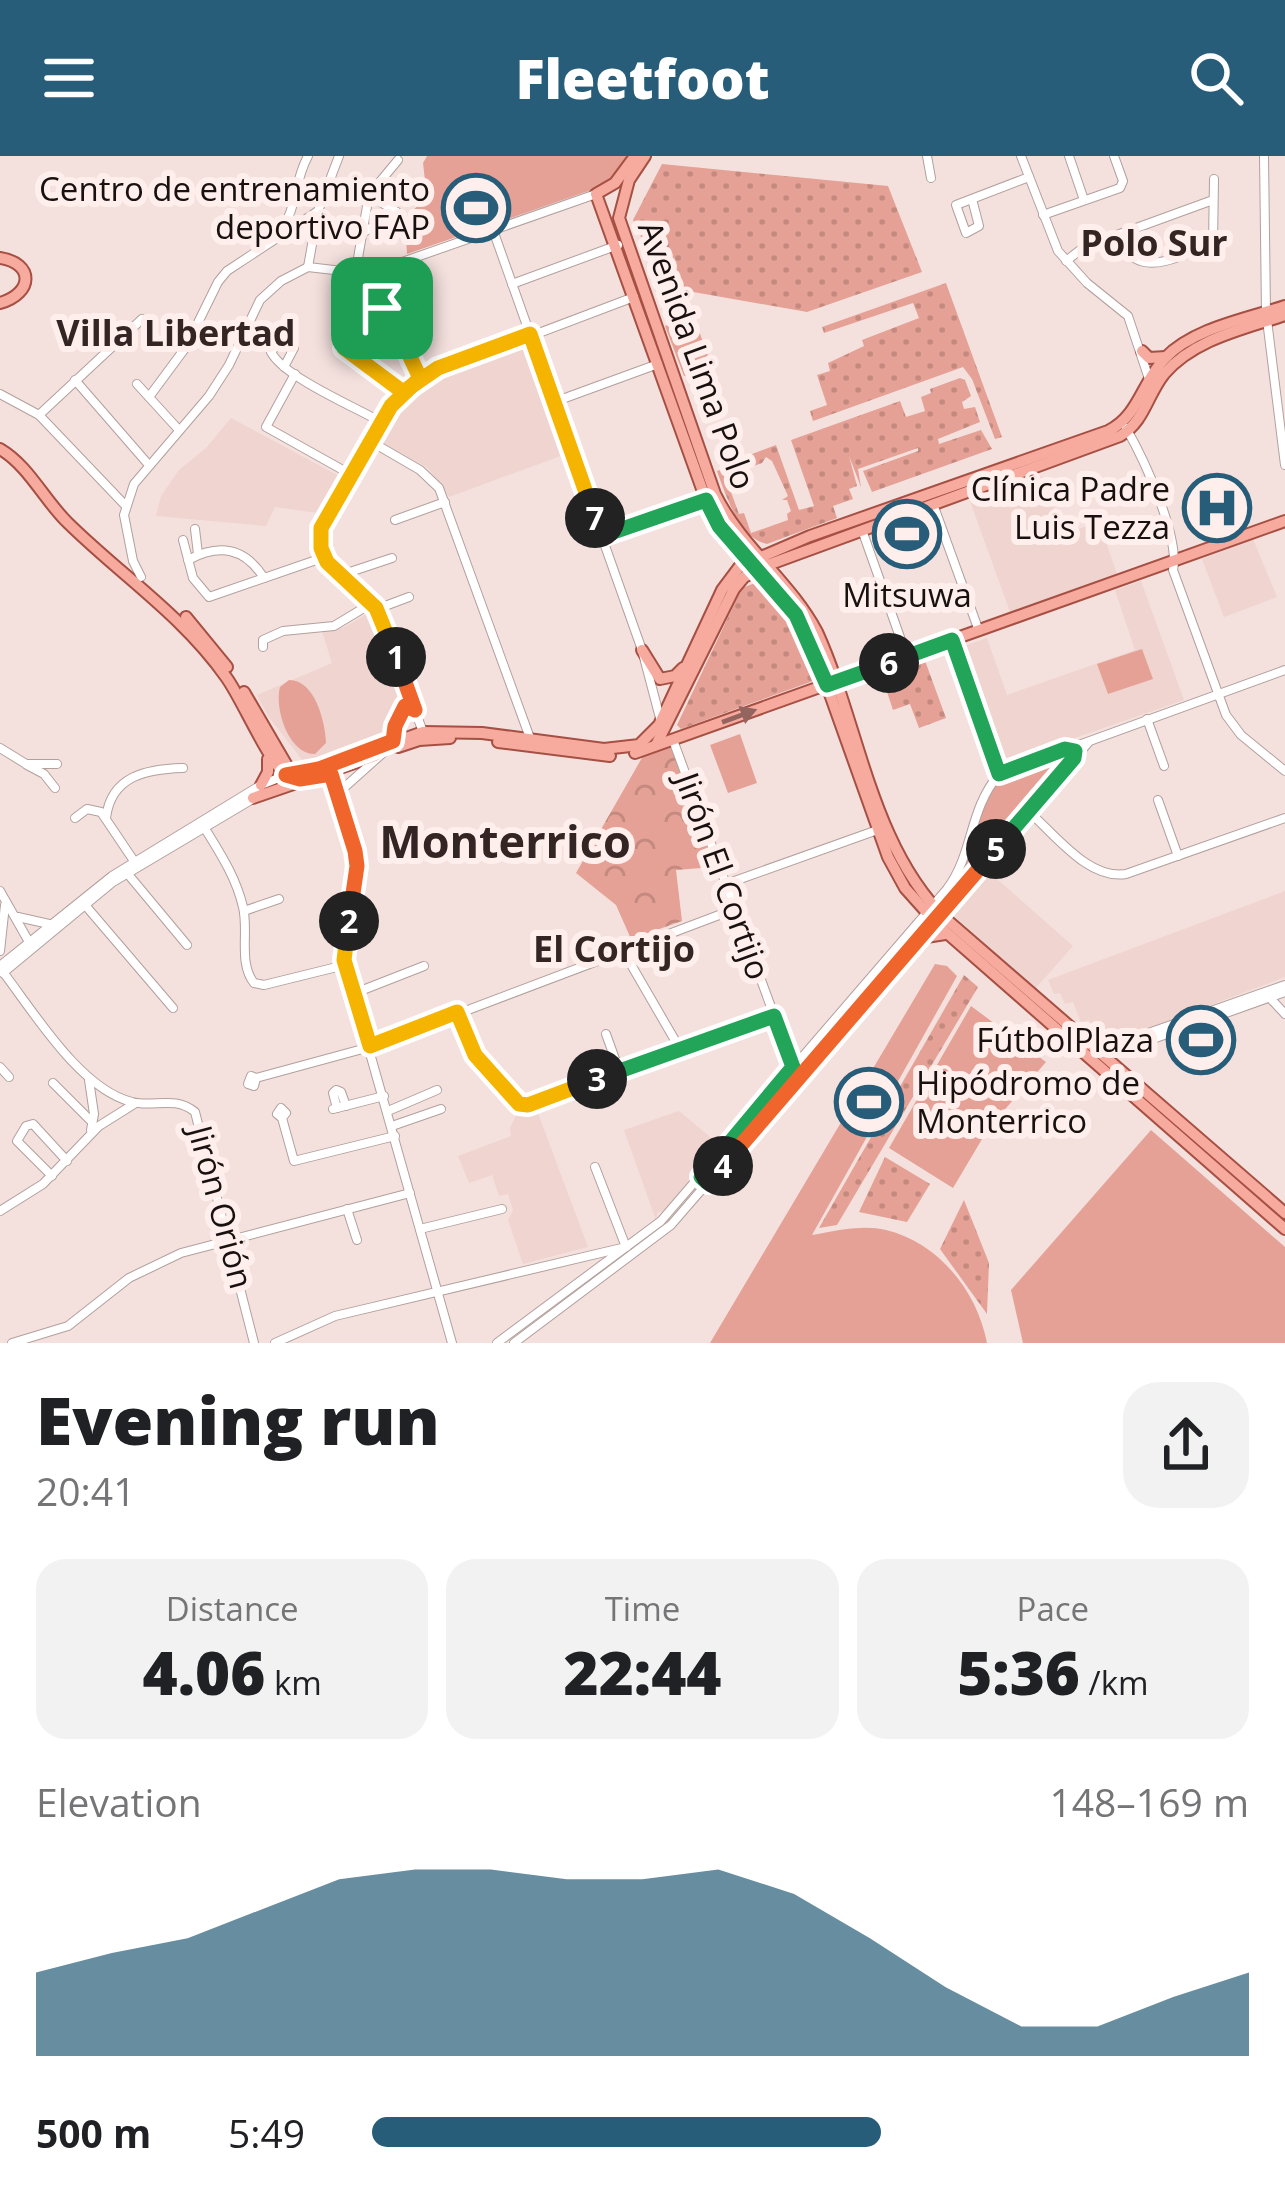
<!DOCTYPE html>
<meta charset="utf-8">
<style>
:root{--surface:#fff;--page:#f2f2f2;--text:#202124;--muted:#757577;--accent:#275d78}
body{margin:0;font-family:"Open Sans",sans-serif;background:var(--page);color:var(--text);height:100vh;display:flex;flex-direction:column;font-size:45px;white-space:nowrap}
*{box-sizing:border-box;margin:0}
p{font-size:39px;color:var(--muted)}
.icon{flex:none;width:66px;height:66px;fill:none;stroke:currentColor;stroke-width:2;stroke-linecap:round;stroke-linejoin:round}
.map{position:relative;height:1187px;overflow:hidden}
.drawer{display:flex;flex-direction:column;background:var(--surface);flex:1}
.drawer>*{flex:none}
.pin{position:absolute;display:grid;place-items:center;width:102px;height:102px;color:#fff;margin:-51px;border-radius:24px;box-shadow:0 6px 18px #0006}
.km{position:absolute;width:60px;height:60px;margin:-30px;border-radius:50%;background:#222;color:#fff;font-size:33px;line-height:60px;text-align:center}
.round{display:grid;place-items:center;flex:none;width:126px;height:126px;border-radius:36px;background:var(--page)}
.summary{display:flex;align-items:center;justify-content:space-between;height:204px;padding:0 36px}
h1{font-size:66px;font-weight:800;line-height:90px}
.metrics{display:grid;grid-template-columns:repeat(3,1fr);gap:18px;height:204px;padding:12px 36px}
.metrics div{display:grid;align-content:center;border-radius:30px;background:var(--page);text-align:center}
.metrics b{font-size:60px;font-weight:800}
.metrics small{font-size:33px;font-weight:400}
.metrics p{font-size:33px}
.chart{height:336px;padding:24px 36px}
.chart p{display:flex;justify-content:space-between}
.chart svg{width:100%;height:216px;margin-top:12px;fill:var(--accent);opacity:.7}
ul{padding:0 36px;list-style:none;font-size:39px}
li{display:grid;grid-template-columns:192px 144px 1fr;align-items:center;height:90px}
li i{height:30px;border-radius:15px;background:var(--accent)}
header{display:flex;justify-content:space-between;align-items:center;height:156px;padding:0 36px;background:var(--accent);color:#fff;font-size:54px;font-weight:800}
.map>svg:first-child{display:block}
.built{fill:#efd4cf}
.grass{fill:url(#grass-dots)}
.forest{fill:url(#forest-crowns)}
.park{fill:#e5a195}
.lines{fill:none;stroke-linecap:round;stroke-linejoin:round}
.minor-casing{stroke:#b2a09d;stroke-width:10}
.major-casing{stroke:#a64f43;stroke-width:14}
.minor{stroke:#fff;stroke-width:8}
.major{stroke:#f7aa9e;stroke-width:10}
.oneway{fill:#93655e}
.split-1-casing{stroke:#fff;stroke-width:24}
.split-2-casing{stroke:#fff;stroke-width:24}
.split-3-casing{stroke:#fff;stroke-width:24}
.split-4-casing{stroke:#fff;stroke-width:24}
.split-5-casing{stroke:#fff;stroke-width:24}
.split-6-casing{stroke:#fff;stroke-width:24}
.split-7-casing{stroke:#fff;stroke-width:24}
.split-8-casing{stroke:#fff;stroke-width:24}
.split-1{stroke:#f5b400;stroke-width:15}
.split-2{stroke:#f0652b;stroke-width:15}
.split-3{stroke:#f5b400;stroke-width:15}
.split-4{stroke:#22a559;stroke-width:15}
.split-5{stroke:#f0652b;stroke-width:15}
.split-6{stroke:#22a559;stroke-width:15}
.split-7{stroke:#22a559;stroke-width:15}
.split-8{stroke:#f5b400;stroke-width:15}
.labels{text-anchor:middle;stroke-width:12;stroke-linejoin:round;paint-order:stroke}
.poi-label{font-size:33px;fill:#181110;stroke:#ffefec;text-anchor:end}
.street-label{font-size:33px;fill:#181110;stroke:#ffefec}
.neighbourhood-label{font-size:36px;font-weight:bold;fill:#332523;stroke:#ffefec}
.district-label{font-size:45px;font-weight:bold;fill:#332523;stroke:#ffefec}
</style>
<header><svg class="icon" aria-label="menu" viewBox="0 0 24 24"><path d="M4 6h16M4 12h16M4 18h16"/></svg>Fleetfoot<svg class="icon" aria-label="search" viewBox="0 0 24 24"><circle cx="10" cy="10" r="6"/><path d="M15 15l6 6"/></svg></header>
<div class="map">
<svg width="1285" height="1187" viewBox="0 0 1285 1187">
<defs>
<pattern id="grass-dots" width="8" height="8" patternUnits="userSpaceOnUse" patternTransform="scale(3)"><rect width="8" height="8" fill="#e5a195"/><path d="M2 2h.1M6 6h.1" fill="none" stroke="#c48a7f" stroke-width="1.8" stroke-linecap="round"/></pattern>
<pattern id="forest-crowns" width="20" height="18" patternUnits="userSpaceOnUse" patternTransform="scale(3)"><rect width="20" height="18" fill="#e5a195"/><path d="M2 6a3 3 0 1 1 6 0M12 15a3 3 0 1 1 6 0" fill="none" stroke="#c48a7f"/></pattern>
</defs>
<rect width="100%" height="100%" fill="#f4e1de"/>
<g class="built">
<path d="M526,188L566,298L449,341L428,312L380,285L392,262L416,235L462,211Z"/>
<path d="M231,262L339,320L318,357L275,351L266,370L156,360L161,340L179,314L206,292Z"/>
<path d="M1042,320L1063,378L1099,366L1117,418L1010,456L970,345Z"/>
<path d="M1253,383L1277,441L1224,461L1202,403Z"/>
<path d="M1141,425L1184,544L1003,607L961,491L987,482L1007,539L1135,494L1115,434Z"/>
<path d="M370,456L404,535L388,568V581L314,607L304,606L268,560L257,539L332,507L322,475L343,472Z"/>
<path d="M988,715L1073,790L1035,833L951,757Z"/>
<path d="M1285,735V821L1100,891L1089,864L1081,866L1073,846L1065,848L1060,837L1054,838L1048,824Z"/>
<path d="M536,952L588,1091L523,1108L508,1064L513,1054L508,1038L499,1040L492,1019L469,1027L458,1000L511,980L510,972L519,953Z"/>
<path d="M679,955L721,990L664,1055L658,1056L656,1064L624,974Z"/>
</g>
<g class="grass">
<path d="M662,8L888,30L922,116L807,156L665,131L633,64Z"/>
<path d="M946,127L1002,281L995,283L972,223L963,211L813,265L810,255L827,249L817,219L830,215L828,207L864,190L862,184L919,162L913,147L824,177L822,171Z"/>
<path d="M960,222L965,224L971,240L962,246L964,253L975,251L980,266L938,283L939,288L981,274L992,293L872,336L863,315L918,295V292L858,313L861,331L849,300L857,330L849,333L853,343L833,350L837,362L767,388C740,383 726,340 717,315L727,312L732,326L728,328L739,358L744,357L751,377L788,364L787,358L791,355L787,344H782L788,340L772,305L766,301L762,307L737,316L734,306L745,299L747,304L752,303V298L776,289L799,354L814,350L791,284L900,245L906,261L925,255L921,241L931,237L930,233Z"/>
<path d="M755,427L789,466L816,524L681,573L677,569L742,432Z"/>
<path d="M924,502L946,562L919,572L910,548L893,554L886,533L903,527L897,511Z"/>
<path d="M964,819L978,831L837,1069L819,1072Z"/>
<path d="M885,1001L930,1028L907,1066L859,1056Z"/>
<path d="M964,1044L989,1107L987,1158L940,1093Z"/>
</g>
<path class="forest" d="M671,591L714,711L676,714L682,765L631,783L616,749L576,717L643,600Z"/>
<g class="park">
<path d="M427,0H633L614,23L597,32L407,98L405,61L427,42L423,7Z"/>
<path d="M693,159L712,210L684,220L665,170Z"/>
<path d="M1142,493L1153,523L1108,538L1097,508Z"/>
<path d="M289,524C315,524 325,565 326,587L315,598C289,599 274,553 280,531Z"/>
<path d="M740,578L757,627L728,637L710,589Z"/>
<path d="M1072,595L1071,601L947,744L944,741C971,707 970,645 1001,622C1019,608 1050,603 1072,595Z"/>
<path d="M935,808L947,810L957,820L812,1079C834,1075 863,1068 886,1074C939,1087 977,1135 987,1187H710Z"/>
<path d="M971,850L1046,906L988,973L953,1032L889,992Z"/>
<path d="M1151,974L1285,1091V1187H1023L1011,1134Z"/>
</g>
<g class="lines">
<g class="minor-casing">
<g id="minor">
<path d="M927,0L931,22"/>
<path d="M1021,0L1058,95L1087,127L1128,160L1149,223"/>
<path d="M1069,0L1084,44"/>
<path d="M1264,0L1266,156L1285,309"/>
<path d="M972,43L979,70L966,77L956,49L1029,21"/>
<path d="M1043,59L1120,32L1123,25L1114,0"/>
<path d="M493,74L642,494L660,562"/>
<path d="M281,75C297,52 294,25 308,0"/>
<path d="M364,76L397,56L369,39"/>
<path d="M1101,85C1117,86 1123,95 1136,103C1157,115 1191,95 1213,88L1214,23"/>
<path d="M1066,105L1084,91L1213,44"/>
<path d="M308,111L318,55L339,0"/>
<path d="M355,119L369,39L398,4"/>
<path d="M512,128L618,89"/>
<path d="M284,211L294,192L282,183L271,196C284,221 353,250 381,266"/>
<path d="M295,218L266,271L350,318"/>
<path d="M75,224L148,308"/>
<path d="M137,228L178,273"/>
<path d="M403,236L346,196L345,189L366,161L382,152L389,156L420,222"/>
<path d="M0,238L39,259L124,348"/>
<path d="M149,241L186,191L218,126L227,115L318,55"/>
<path d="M554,246L658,208"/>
<path d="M39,259L142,163"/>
<path d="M1126,272C1144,303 1180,381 1173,414L1226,559L1241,579L1285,615"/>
<path d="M370,285L420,314L439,332L530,582"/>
<path d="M933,348L979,475"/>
<path d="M395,364L445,346"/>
<path d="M195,373L198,398"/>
<path d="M862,374L907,501"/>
<path d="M601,379L706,344"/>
<path d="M183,384L193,422L209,441L325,401"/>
<path d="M188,404C220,387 245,392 264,422"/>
<path d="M341,419L392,402"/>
<path d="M141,421L133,405L124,359L134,328L209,240L229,209L260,144L281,125L308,111L368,118L596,38"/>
<path d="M377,453L409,441"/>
<path d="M953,484L999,618"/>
<path d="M263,491V484L283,475L334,470L372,447"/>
<path d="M1147,563L1164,610"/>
<path d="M423,576L377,453L333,413L325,401L321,372L326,358L391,251L420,222L634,141"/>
<path d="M673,584L793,911L803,920"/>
<path d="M393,585L396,567L405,550L414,553"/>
<path d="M0,592L26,608H57"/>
<path d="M27,609L44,618L55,632"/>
<path d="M330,618L357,710L345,809L452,1187"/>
<path d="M337,638L384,596"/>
<path d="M1158,644L1178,700"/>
<path d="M1028,655C1055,678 1088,724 1126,718L1285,662"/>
<path d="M75,662L87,653L101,656L134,705"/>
<path d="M106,662C111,620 146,613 183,612"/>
<path d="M204,671C220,697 236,721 243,751C249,775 238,807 254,827L264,829L345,809"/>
<path d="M127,717L187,789"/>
<path d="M726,728L883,672"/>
<path d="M0,735L29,786"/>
<path d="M85,749L173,852"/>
<path d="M244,755L279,743"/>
<path d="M18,761L49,768"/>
<path d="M622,793L680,893"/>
<path d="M0,795L5,749"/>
<path d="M0,810L112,720L261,629L286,619"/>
<path d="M0,812C32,853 79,933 132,946C154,952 174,939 195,956L254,1187"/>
<path d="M3,817L113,726L256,641"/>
<path d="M355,837L424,810"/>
<path d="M1270,842L1285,858"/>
<path d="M457,856C467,884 495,946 528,949L774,860"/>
<path d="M606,878L619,914"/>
<path d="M1100,894L1285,829"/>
<path d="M1105,900L1285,836"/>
<path d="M0,911L9,921"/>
<path d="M256,922L251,920L248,928L254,930L256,922L370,891L735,753"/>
<path d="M89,924L94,958L91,974"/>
<path d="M53,927L92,966"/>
<path d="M337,952L333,937L336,934L341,936L346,950"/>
<path d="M333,953L384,940"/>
<path d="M388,955L437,934"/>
<path d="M282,962L277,958L281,952L286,957L282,962L294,1005L395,980"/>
<path d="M392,970L441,953"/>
<path d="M595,1011L626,1091"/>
<path d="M52,1020L17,985L26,970L33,968L67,1005"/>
<path d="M347,1053L357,1084"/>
<path d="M0,1055L43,1028L99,970L134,948"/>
<path d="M420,1073L502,1053"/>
<path d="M12,1187L68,1170L129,1122L181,1097L410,1037"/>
<path d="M275,1187L335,1160L626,1091"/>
<path d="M497,1187L661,1065L947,733C974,697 968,655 999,618L1285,514"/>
<path d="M514,1187L671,1069L1088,587"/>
</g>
</g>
<g class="major-casing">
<g id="major">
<path d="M635,0L615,27L596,38L706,344C731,397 783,430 810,482L888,701L905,732L939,770L1285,1073"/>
<path d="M645,0L629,24L619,62L715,338C741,391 790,425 817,476C859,568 871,692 947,764L1285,1057"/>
<path d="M0,102C34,107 34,137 0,147"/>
<path d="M1142,195L1149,202L1166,201"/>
<path d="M0,293C29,310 44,344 68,367C122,420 182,459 226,521C243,544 269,609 289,621"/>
<path d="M186,461L227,511"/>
<path d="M642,494L660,523L675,520L683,512"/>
<path d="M244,536L286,608V619"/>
<path d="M498,586L610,600"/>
<path d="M657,587L734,433L744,421L765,410L1120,280C1145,265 1147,239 1164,218C1194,183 1244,173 1285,159"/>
<path d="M398,591L419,584L450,582"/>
<path d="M635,597L1285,365"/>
<path d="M286,619L319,613L423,576L482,577L604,593L639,589L659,569L722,434L740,410L810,380L1108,275C1139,260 1142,226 1165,202C1194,172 1246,163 1285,150"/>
<path d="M261,629L268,616V603"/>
<path d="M253,642L375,600"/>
<path d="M920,782L945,778"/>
</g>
</g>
<use href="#minor" class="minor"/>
<use href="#major" class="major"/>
</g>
<defs><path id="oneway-solid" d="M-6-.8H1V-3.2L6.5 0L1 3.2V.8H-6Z" transform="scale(3)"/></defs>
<use class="oneway" href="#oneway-solid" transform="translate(739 560) rotate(-20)"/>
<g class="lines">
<g class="split-1-casing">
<path id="split-1" d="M382,152L389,156L420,222L391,250L321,372V392L327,406L376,452L396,501"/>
</g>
<g class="split-2-casing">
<path id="split-2" d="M349,765L357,710L355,695L331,618L300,623L286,619L319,613L393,585L395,570L405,550L415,554L396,501"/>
</g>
<g class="split-3-casing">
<path id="split-3" d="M349,765L344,804L370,890L457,856L475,899L519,948L528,949L597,923"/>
</g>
<g class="split-4-casing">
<path id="split-4" d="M597,923L774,860L793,911L701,1021L708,1027L723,1010"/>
</g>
<g class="split-5-casing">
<path id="split-5" d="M723,1010L996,693"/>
</g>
<g class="split-6-casing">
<path id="split-6" d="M889,507L952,484L999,618L1065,593L1075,595L1074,602L996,693"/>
</g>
<g class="split-7-casing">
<path id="split-7" d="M595,362L602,380L706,344L719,370L796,459L827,529L889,507"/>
</g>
<g class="split-8-casing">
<path id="split-8" d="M382,152L366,161L344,192L403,236L438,212L530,178L595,362"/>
</g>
<use href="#split-1" class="split-1"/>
<use href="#split-2" class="split-2"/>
<use href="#split-3" class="split-3"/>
<use href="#split-4" class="split-4"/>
<use href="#split-5" class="split-5"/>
<use href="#split-6" class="split-6"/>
<use href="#split-7" class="split-7"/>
<use href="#split-8" class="split-8"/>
</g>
<defs>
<g id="stadium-ring" transform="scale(3.45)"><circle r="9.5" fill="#ffefec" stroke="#275d78" stroke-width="1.5"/><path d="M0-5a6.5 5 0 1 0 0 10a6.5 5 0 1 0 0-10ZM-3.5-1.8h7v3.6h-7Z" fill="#275d78"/></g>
<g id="hospital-ring" transform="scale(3.45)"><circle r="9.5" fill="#ffefec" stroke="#275d78" stroke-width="1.5"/><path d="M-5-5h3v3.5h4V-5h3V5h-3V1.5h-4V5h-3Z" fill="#275d78"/></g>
</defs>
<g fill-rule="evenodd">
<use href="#stadium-ring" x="476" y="52"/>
<use href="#hospital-ring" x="1217" y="352"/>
<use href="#stadium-ring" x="907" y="378"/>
<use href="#stadium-ring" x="1201" y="884"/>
<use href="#stadium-ring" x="869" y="946"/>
</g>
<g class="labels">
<g class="poi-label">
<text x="430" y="45">Centro de entrenamiento<tspan x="430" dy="38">deportivo FAP</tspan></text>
<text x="1170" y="345">Clínica Padre<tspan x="1170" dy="38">Luis Tezza</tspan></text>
<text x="907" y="451" text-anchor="middle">Mitsuwa</text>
<text x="1154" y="896">FútbolPlaza</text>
<text x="916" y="939" text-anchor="start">Hipódromo de<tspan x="916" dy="38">Monterrico</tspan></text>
</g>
<g class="street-label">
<text transform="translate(697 199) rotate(70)" y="12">Avenida Lima Polo</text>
<text transform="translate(723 720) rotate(70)" y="12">Jirón El Cortijo</text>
<text transform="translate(221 1051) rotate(75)" y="12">Jirón Orión</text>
</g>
<g class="neighbourhood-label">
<text x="1154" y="100">Polo Sur</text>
<text x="176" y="190">Villa Libertad</text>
<text x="614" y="806">El Cortijo</text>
</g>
<g class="district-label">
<text x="505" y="702">Monterrico</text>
</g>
</g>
</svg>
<div class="pin" style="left:382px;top:152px;background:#1e9e55"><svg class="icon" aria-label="arrive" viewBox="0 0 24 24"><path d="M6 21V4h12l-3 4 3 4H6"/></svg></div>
<b class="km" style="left:396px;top:501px">1</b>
<b class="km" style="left:349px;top:765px">2</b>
<b class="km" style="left:597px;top:923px">3</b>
<b class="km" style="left:723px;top:1010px">4</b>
<b class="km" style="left:996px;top:693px">5</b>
<b class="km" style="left:889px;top:507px">6</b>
<b class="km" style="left:595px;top:362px">7</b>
</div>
<section class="drawer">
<div class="summary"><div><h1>Evening run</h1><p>20:41</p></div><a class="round"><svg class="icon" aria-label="share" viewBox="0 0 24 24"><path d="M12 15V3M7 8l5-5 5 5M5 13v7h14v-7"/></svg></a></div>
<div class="metrics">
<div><p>Distance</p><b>4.06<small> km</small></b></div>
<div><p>Time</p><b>22:44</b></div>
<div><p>Pace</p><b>5:36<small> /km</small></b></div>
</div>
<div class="chart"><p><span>Elevation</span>148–169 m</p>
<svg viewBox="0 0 160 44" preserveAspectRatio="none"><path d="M0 44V27L10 23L20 20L30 14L40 8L50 6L60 6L70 8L80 8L90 6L100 11L110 20L120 30L130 38L140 38L150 32L160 27V44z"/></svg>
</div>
<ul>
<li><b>500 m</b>5:49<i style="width:58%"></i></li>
</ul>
</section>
